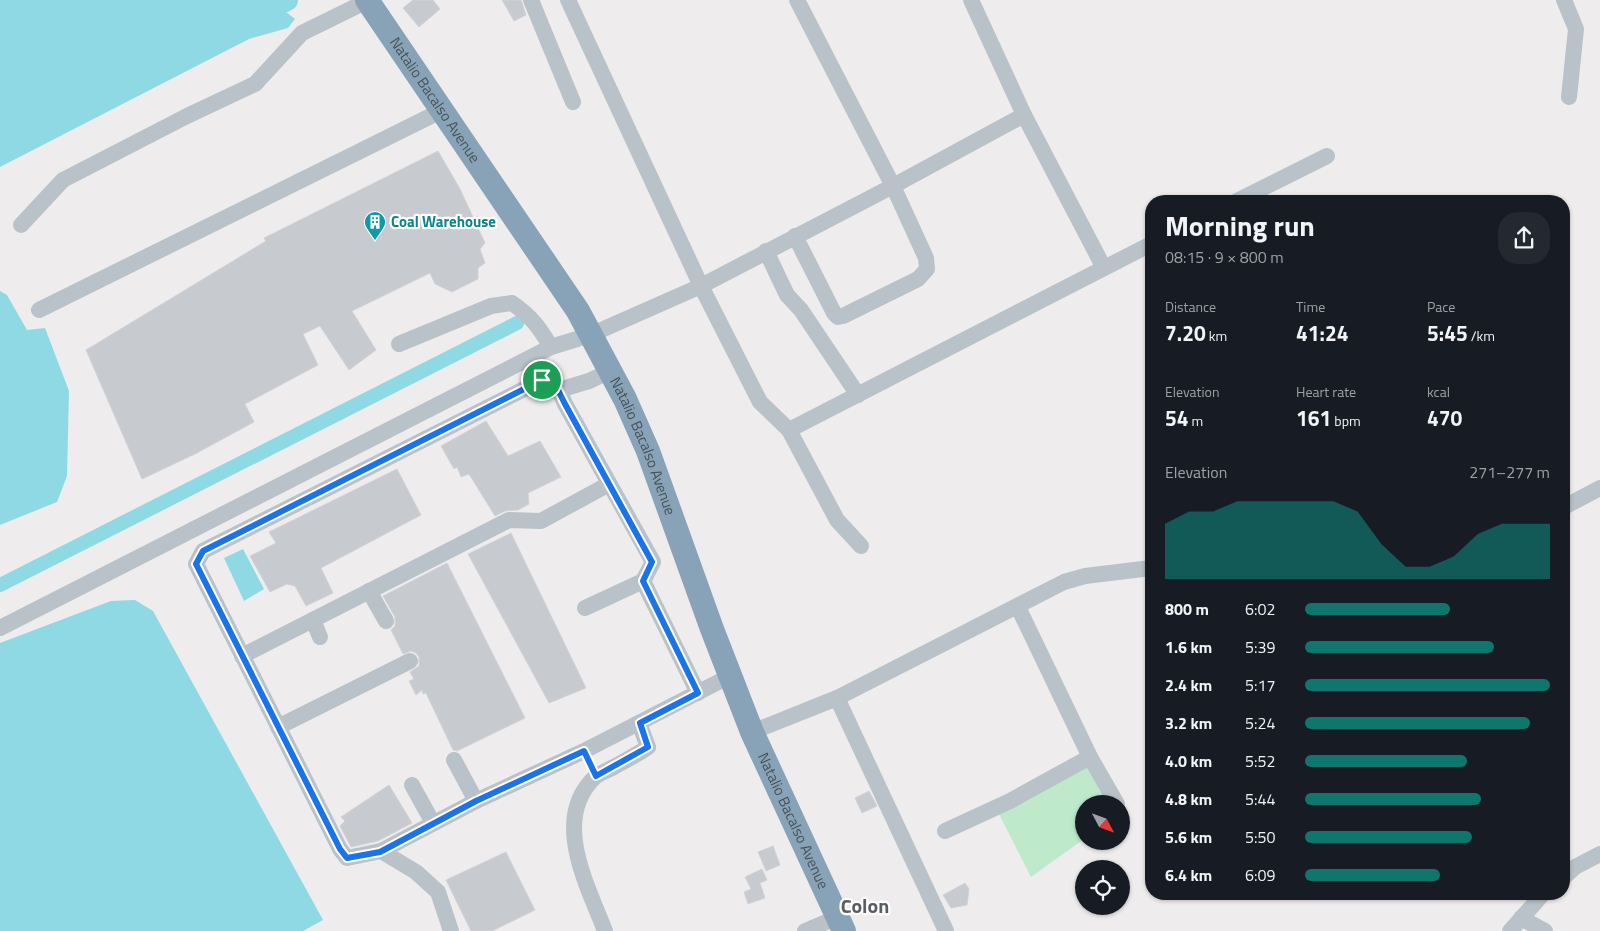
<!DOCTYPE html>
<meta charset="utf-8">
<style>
:root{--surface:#171b24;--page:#242831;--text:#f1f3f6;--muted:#9ea1a6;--accent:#0f766e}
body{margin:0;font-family:"Titillium Web",sans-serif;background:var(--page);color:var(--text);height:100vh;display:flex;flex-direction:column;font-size:19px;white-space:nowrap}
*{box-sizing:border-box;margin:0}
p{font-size:16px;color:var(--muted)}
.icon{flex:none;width:28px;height:28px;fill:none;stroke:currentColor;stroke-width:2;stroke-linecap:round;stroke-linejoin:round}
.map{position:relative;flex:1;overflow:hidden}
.panel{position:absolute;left:1145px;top:195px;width:425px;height:705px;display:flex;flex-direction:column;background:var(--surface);border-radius:20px;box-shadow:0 1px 4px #0004}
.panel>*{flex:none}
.needle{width:32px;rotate:131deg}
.fabs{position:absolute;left:1075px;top:795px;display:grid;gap:10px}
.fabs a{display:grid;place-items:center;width:55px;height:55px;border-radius:50%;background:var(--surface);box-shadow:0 1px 4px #0004;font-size:25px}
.pin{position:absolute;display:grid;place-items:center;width:42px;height:42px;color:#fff;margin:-21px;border:2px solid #fff;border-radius:50%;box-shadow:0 1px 5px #0007}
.round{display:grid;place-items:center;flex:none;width:52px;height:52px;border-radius:20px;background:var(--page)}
.overview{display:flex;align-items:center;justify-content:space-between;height:85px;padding:0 20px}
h1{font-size:28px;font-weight:700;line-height:38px}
.figures{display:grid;grid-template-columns:repeat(3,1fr);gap:8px;height:85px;padding:5px 20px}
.figures div{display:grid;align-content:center}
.figures b{font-size:21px;font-weight:700}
.figures small{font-size:14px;font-weight:400}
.figures p{font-size:14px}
.chart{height:140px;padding:10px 20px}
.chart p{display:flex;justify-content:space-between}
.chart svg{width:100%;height:90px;margin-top:5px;fill:var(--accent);opacity:.7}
ul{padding:0 20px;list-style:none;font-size:16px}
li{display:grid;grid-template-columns:80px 60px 1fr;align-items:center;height:38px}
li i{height:12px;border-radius:6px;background:var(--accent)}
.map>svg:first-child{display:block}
.green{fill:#beeacb}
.water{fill:#8ed9e3}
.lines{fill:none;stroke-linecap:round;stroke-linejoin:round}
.canal{stroke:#8ed9e3;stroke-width:14}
.river{stroke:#8ed9e3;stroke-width:22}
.building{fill:#c7cacf;stroke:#d1d3d8}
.minor{stroke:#b9c2c8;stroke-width:16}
.highway{stroke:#88a3b7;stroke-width:24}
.route-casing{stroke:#fff;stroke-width:10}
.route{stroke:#1a73e8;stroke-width:6}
.labels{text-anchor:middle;stroke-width:4.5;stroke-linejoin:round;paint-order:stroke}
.street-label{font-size:15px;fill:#465158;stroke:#fff}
.culture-label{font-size:15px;font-weight:bold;fill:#0d838f;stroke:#fff;text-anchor:start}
.district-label{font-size:20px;font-weight:bold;fill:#5a5d61;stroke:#fff}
</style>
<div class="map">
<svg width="1600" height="931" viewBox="0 0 1600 931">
<rect width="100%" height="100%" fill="#efeced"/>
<path class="green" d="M1100,760L1121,804H1084V839L1031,877L997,810Z"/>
<g class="water">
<path d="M0,0H267L277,5L295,19L288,28L249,39L0,167Z"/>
<path d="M0,291L7,295L27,330L45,328L69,391L67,476L57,502L0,525Z"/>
<path d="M243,549L264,589L244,601L224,558Z"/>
<path d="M135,600L153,611L323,920L303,931H0V643L111,601Z"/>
</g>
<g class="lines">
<path class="canal" d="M0,585L517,323"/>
<path class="river" d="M277,5L287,0"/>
</g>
<g class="building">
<path d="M413,0H433L440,9L419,27L403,8Z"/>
<path d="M502,0H521L526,15L514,21Z"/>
<path d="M438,151L460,189L485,243L480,249L485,263L478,268V279L452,292L435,284L430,273L352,311L376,350L349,370L320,326L303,334L318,365L245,404L254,422L195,454L142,479L86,350L266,241L264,238Z"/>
<path d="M486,421L508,456L540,441L561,477L528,493L529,504L518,510L505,511L495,516L469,474L461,477L457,467L454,469L441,446Z"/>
<path d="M397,469L421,515L321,568L333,593L306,606L295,586L287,584L270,592L250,556L276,543L269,532Z"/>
<path d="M511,533L586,688L549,703L468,554Z"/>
<path d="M447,563L525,718L457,751L453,750L426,693L423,694L422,690L416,695L409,681L414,679L410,672L419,666V657L416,653L411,651L403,654L391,630L395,626V617L383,596Z"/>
<path d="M389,785L412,823L378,841L351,847L340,826L345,821L341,817Z"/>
<path d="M869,791L877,806L862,813L855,798Z"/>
<path d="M773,846L780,865L766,871L758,852Z"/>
<path d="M506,852L535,910L492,931H471L446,880Z"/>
<path d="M762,869L767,880L760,883L765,898L748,904L744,892L751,889L745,877Z"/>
<path d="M965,883L969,889L967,905L951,908L943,895Z"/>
</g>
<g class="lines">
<g class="minor">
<path d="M531,0L573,102"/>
<path d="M568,0L701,286L760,402L789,430L1151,244"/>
<path d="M971,0L1024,115L1104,268"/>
<path d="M1564,0L1576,29L1569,97"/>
<path d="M1237,201L1327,156"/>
<path d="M21,225L63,180L187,116L255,84L302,33L367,1"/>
<path d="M795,236L834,313L838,317L843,316L918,279L927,269L926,258L893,186L797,0"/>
<path d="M766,251L787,295L801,310L858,395"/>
<path d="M39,310L443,110"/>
<path d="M399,344L491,306L512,303C531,316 539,327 551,347"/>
<path d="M610,371L589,381L559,390L542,380L203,551L196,564L340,849L347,858L381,851L476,801L584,751L730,676"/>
<path d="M559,390L565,404L653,562L643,581L585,608"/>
<path d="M789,430L837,520L861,546"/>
<path d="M1564,507L1600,488"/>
<path d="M643,581L698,693"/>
<path d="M369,591L386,621"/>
<path d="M1018,607L1090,757L1117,804"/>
<path d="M313,620L320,637"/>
<path d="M0,628L551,347L590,335L701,286L893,186L1024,115"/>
<path d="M242,656L509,520L541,521L609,484"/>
<path d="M837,698L946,931"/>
<path d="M278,727L410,661"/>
<path d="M752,732L837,698L1064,582L1085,576L1151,568"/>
<path d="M454,760L476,801"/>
<path d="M412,785L433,823"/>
<path d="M945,831L1010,801L1090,757"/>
<path d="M381,851L416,872L438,892L451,931"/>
<path d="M1564,877L1575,867L1600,854"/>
<path d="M1521,918L1545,931"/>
<path d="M605,931C587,884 551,819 595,777C600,773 606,771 612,768C624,761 637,755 648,747L639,723"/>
<path d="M805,931L838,917"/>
<path d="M1510,931L1543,894"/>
</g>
<path class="highway" id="s1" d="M367,0L578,311L625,399L648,451L712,629L752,732L844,931"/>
</g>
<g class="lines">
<g class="route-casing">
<path id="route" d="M542,380L558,390L565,404L652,562L643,581L698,693L640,723L648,747L596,776L584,751L476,801L380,852L347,858L340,849L196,564L203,551Z"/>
</g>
<use href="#route" class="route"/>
</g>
<defs>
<g id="building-pin" transform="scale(1.125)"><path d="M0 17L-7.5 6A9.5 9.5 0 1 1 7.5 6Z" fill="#0f9aa8" stroke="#fff"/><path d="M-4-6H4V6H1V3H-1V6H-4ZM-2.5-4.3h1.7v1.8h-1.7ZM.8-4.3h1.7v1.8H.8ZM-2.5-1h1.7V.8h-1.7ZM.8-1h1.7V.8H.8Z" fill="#fff"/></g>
</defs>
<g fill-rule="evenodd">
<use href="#building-pin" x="375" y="222"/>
</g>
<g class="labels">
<g class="street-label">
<text dy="5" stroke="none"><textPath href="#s1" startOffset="121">Natalio Bacalso Avenue</textPath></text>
<text dy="5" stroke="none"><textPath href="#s1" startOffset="526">Natalio Bacalso Avenue</textPath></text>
<text dy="5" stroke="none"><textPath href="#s1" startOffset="930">Natalio Bacalso Avenue</textPath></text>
</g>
<g class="culture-label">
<text x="391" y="227">Coal Warehouse</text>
</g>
<g class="district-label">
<text x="865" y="913">Colon</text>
</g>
</g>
</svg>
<div class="fabs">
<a><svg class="needle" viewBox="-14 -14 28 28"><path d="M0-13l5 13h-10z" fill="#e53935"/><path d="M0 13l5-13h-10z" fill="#9ea1a6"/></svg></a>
<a><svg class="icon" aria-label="locate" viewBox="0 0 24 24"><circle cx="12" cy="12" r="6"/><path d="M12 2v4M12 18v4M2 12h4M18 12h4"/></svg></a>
</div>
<div class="pin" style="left:542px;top:380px;background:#1e9e55"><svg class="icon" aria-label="arrive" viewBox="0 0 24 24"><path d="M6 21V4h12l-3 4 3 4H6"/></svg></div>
<section class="panel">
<div class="overview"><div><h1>Morning run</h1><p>08:15 · 9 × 800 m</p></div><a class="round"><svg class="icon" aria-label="share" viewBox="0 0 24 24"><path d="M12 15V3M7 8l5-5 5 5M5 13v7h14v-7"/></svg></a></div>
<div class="figures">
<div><p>Distance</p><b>7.20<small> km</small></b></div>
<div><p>Time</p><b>41:24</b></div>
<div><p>Pace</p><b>5:45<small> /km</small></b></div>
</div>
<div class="figures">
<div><p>Elevation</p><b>54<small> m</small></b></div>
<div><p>Heart rate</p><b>161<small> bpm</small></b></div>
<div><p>kcal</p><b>470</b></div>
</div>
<div class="chart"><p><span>Elevation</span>271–277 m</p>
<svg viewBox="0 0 160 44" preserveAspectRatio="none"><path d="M0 44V17L10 11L20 11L30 6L40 6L50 6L60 6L70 6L80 11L90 27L100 38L110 38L120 33L130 22L140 17L150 17L160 17V44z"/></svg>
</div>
<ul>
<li><b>800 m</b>6:02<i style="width:59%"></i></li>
<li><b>1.6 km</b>5:39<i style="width:77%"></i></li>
<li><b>2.4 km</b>5:17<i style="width:100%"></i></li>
<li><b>3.2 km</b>5:24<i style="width:92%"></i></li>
<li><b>4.0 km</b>5:52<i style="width:66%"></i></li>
<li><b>4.8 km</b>5:44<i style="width:72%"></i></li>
<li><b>5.6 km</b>5:50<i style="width:68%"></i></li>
<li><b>6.4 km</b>6:09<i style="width:55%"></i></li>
</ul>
</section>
</div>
